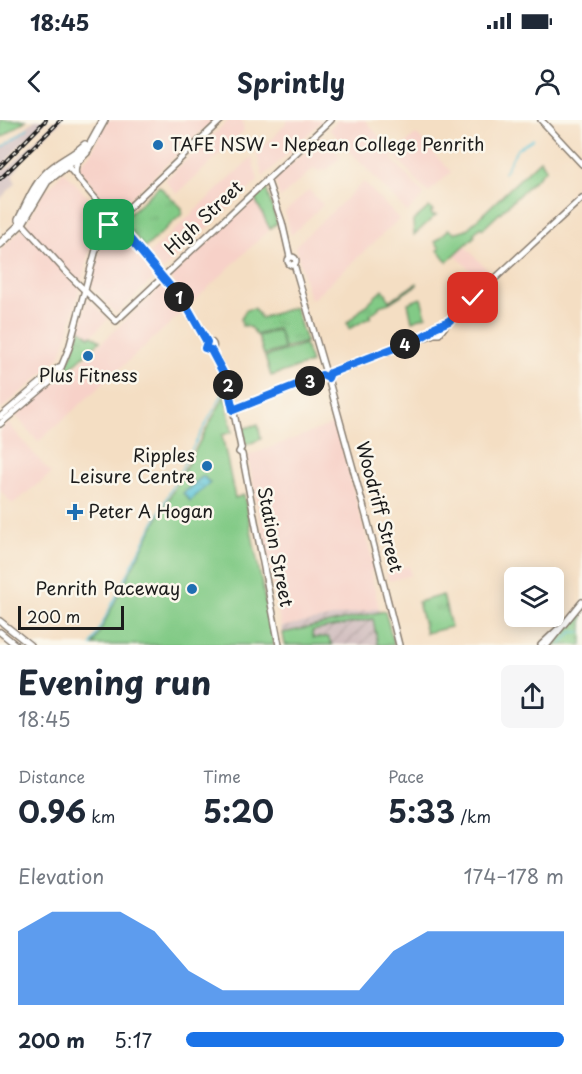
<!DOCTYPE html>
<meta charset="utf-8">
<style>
:root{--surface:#fff;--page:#f6f6f7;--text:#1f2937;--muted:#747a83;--accent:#1a73e8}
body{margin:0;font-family:"Playpen Sans",sans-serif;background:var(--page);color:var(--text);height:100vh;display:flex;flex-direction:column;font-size:22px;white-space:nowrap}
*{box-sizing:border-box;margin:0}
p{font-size:20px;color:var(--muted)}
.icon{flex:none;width:33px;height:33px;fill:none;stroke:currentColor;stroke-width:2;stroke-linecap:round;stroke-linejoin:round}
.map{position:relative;height:525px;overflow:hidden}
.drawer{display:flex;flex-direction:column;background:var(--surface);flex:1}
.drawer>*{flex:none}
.buttons{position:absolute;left:504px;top:447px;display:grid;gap:12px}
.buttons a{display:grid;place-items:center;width:60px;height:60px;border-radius:9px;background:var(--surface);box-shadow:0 3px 15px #0003;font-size:30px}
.scale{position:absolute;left:18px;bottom:15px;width:106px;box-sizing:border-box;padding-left:6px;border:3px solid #1c1c1c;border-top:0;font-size:16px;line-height:21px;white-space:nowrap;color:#1c1c1c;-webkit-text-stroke:4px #fbf7ec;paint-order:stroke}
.pin{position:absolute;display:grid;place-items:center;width:51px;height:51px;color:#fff;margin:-26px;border-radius:12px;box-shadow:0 3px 9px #0006}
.km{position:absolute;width:30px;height:30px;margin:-15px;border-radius:50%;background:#222;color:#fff;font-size:16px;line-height:30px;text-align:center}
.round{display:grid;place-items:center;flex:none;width:63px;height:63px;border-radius:9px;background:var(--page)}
.summary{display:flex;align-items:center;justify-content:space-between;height:102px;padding:0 18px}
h1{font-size:33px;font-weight:700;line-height:45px}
.figures{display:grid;grid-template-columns:repeat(3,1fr);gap:9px;height:102px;padding:6px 18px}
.figures div{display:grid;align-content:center}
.figures b{font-size:30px;font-weight:700}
.figures small{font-size:16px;font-weight:400}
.figures p{font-size:16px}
.chart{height:168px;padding:12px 18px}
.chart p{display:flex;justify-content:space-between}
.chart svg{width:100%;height:108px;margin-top:6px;fill:var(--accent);opacity:.7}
ul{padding:0 18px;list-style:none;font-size:20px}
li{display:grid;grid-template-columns:96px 72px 1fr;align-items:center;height:45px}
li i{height:15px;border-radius:8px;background:var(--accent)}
.status{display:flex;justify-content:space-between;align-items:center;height:42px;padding:0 30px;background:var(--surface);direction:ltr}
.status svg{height:16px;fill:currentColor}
header{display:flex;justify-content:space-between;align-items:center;height:78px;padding:0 18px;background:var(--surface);font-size:27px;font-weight:700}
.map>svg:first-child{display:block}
.built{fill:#f7d1c8}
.industrial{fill:url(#industrial-furrows)}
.railway{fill:#d2bfc0}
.grass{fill:#82ca86;stroke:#4f7351;stroke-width:1.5}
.park{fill:url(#park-tufts);stroke:#4f7351;stroke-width:1.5}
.water{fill:url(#water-waves);stroke:#3c707a;stroke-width:1.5}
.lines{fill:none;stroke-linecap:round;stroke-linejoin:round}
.stream{stroke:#5bc4d8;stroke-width:1.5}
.secondary-casing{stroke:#887d70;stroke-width:8}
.primary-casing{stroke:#887d70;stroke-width:8}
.highway-casing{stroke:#887d70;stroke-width:10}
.secondary{stroke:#fff;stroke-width:5}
.primary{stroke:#fff;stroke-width:5}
.highway{stroke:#fff;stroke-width:7}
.rail-casing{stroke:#1c1c1c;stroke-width:4}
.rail{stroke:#fbf7ec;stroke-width:1.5;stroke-dasharray:4.5;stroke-linecap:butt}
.route-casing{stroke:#fff;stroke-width:12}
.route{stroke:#1a73e8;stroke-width:8}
.poi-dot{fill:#1f6fb2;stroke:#fbf7ec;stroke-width:2}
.labels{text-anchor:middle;stroke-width:5;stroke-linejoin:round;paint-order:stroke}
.poi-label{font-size:18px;fill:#1c1c1c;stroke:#fbf7ec;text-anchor:start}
.street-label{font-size:18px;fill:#1c1c1c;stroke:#fbf7ec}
</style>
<div class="status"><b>18:45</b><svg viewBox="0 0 49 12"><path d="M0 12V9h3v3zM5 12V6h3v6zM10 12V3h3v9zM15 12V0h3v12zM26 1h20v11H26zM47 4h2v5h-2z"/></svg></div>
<header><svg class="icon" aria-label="back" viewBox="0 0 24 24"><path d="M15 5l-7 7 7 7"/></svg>Sprintly<svg class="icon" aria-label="person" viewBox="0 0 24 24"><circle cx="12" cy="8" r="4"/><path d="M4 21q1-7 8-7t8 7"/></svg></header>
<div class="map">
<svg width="582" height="525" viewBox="0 0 582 525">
<defs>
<pattern id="industrial-furrows" width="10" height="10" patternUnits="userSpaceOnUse" patternTransform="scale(1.5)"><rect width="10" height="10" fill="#d2bfc0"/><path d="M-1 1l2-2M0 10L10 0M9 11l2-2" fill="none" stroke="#b4a4a4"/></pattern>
<pattern id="park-tufts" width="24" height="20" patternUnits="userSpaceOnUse" patternTransform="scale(1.5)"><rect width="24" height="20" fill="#82ca86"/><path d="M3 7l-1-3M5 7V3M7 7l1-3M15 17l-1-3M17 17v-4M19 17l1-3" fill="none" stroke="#70ad73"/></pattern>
<pattern id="water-waves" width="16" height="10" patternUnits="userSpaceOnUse" patternTransform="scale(1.5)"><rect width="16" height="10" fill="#5bc4d8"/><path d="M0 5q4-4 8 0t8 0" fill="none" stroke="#4fa8b9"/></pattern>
</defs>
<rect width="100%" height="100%" fill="#fbf7ec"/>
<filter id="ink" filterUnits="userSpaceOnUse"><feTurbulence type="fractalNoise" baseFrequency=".0167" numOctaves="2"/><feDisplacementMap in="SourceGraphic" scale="12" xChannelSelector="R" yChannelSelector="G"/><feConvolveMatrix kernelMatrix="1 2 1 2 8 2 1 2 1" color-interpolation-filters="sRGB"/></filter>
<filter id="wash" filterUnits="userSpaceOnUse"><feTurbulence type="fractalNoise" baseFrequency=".008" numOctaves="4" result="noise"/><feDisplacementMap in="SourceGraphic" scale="24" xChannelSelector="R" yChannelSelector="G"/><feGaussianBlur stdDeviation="1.35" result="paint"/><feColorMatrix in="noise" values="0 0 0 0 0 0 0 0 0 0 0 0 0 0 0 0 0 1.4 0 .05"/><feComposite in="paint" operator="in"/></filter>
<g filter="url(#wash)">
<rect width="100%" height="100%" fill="#f4dec3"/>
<g class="built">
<path d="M108,0H180V2L183,0H214L114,93L79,48L80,44L92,32L101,11Z"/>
<path d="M229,0H242L244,11L177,74L166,62V59Z"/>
<path d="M288,0H323L263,57L256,32L276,15Z"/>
<path d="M338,0H365L394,34L416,14L451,52L428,73L394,35L391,38L424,74L423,77L407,92L329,9Z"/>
<path d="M321,16L341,37L326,50L318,51L314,48L280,78L275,60Z"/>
<path d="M252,37L258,61L163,150L149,134Z"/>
<path d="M63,52L66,53L106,98V101L97,110L92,120L66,221L60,236L46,251L0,290V130L20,111L29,100L45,68L48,69Z"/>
<path d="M364,62L399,99L314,178L310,179L295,126Z"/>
<path d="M309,70L323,85L291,115L285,92Z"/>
<path d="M255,79L270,109L192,183L170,158Z"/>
<path d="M112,110H115L155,157L116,194L91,166L103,120Z"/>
<path d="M465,126L492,155L482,163L455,134Z"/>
<path d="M162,166L184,191L38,322L16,296L81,242Z"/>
<path d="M89,179L108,199L90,217L80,209L87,180Z"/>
<path d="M8,303L51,354L12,384L0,370V309Z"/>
<path d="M333,304L336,305L375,450L370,451L379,488L281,507L248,338L250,335Z"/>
<path d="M409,446L411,455L389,461L386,452Z"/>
</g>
<path class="industrial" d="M379,488L388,525H285L281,507Z"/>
<path class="railway" d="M35,0H43L45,2L18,27L1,48L3,50L8,48L56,0H62L10,51L11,52L20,44L21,45L12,55L16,63L0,79V28L7,23L6,20L8,22Z"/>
<g class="grass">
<path d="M0,0H26L3,17L0,14Z"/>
<path d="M540,40L546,49L483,109L481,107L473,114L475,116L447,142L438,130L440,128L435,122L449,109L454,113L467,109Z"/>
<path d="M429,87L433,91L431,92L432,95H436L414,115L413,101Z"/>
<path d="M421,178L426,196L412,201L408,183Z"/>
<path d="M278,210L284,229L264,235L258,216Z"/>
<path d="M305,224L311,243L271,256L265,237Z"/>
<path d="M225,275L232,312L222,315L235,378L244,375L274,525H93L150,413Z"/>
<path d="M258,304L261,319L246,325L243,309Z"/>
<path d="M385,491L394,525H378L373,499L312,511L313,518L328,517L332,525H285L283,513Z"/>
</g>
<g class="park">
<path d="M159,66L182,88V94L145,128L122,101Z"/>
<path d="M266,68L277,103L270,109L255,79Z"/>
<path d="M417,163V165L389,183L379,186V188L370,195L371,197L349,209L347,203L383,169L386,173L389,181Z"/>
<path d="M295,187L306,222L284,228L278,208L256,215C253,208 249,205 242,206L241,199L246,190L254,188L261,198Z"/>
<path d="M80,209L90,217L92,215L100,221L66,252L64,250L73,232Z"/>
<path d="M443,475L451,507L426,513L418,482Z"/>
<path d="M580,494H582V525H553Z"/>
</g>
<path class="water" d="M203,356L210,363L190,381L183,373Z"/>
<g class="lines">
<g class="stream">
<path d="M0,29L28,8"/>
<path d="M504,53L517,29L533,19"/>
<path d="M91,525L188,336L223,273"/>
<path d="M560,525L572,512H582"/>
</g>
</g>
</g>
<g filter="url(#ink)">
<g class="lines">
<g class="secondary-casing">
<g id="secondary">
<path d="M541,0L582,44"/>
<path d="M65,43L186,185L207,222"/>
<path d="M76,55C73,44 80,40 87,33"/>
<path d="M267,59L282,102L290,137"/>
<path d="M20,101L68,154L116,201L331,0"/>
<circle cx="292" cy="141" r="4"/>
<path d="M294,144L325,250"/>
<path d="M438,207L433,208L434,214H439L449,201L582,78"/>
<circle cx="209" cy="226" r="4.5"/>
<path d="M211,230L228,263L241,328"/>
<path d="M330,253L434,214"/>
<path d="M328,258L368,403L399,525"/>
<path d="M233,290L322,256"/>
<path d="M0,297L59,247"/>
<path d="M0,304L50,262L60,250L69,228L100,115L221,0"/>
<path d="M241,328L239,332L242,334L279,525"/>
<path d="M541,525L557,510"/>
<path d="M547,525L582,482"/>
</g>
</g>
<g class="primary-casing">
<g id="primary">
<path d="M0,501L30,525"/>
<path d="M0,512L16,525"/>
</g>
</g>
<g class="highway-casing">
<g id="highway">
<path d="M19,100C27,85 33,67 46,54C57,42 73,37 85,25"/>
<path d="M0,124L22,103L47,61L88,29L104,0"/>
</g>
</g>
<use href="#secondary" class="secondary"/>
<use href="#primary" class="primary"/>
<use href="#highway" class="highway"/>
<g class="rail-casing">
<g id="rail">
<path d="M0,47L46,0"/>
<path d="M0,59L61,0"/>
</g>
</g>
<use href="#rail" class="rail"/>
</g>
</g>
<g class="lines" filter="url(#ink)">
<g class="route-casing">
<path id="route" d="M109,105L114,100L186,185L207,222L205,228L211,230L226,258L233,290L322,255L328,258L330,253L420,218L430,212L435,207L449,201L473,178"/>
</g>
<use href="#route" class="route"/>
</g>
<g class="poi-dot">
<circle cx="158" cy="25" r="6"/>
<circle cx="88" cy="236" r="6"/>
<circle cx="207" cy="346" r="6"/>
<path d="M72 383h6v6h6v6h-6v6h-6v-6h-6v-6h6z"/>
<circle cx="192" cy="469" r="6"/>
</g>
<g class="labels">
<g class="poi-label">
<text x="170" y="31">TAFE NSW - Nepean College Penrith</text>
<text x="88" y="262" text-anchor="middle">Plus Fitness</text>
<text x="195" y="342" text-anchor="end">Ripples<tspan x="195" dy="21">Leisure Centre</tspan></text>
<text x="88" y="398">Peter A Hogan</text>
<text x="180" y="475" text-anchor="end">Penrith Paceway</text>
</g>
<g class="street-label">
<text transform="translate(204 98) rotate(-43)" y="6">High Street</text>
<text transform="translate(379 387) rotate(75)" y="6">Woodriff Street</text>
<text transform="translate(275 427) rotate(79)" y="6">Station Street</text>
</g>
</g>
</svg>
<div class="buttons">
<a><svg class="icon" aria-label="layers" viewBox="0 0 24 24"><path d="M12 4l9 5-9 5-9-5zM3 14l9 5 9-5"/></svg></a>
</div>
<div class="scale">200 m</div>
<div class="pin" style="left:109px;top:105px;background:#1e9e55"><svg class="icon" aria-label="arrive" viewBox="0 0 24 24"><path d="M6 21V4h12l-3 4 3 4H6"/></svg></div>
<div class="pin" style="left:473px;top:178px;background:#d93025"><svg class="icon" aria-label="check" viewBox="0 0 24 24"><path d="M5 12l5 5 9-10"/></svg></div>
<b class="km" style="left:179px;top:177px">1</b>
<b class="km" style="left:228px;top:265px">2</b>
<b class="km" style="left:310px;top:261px">3</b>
<b class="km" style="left:405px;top:224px">4</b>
</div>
<section class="drawer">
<div class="summary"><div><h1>Evening run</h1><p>18:45</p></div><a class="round"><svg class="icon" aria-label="share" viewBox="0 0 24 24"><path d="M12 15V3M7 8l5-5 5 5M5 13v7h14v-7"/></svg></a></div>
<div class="figures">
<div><p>Distance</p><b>0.96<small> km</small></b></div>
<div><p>Time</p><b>5:20</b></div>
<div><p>Pace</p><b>5:33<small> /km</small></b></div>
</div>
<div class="chart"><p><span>Elevation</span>174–178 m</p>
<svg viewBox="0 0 160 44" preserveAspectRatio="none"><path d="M0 44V14L10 6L20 6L30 6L40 14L50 30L60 38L70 38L80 38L90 38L100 38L110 22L120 14L130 14L140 14L150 14L160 14V44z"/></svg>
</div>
<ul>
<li><b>200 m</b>5:17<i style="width:100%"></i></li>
</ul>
</section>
